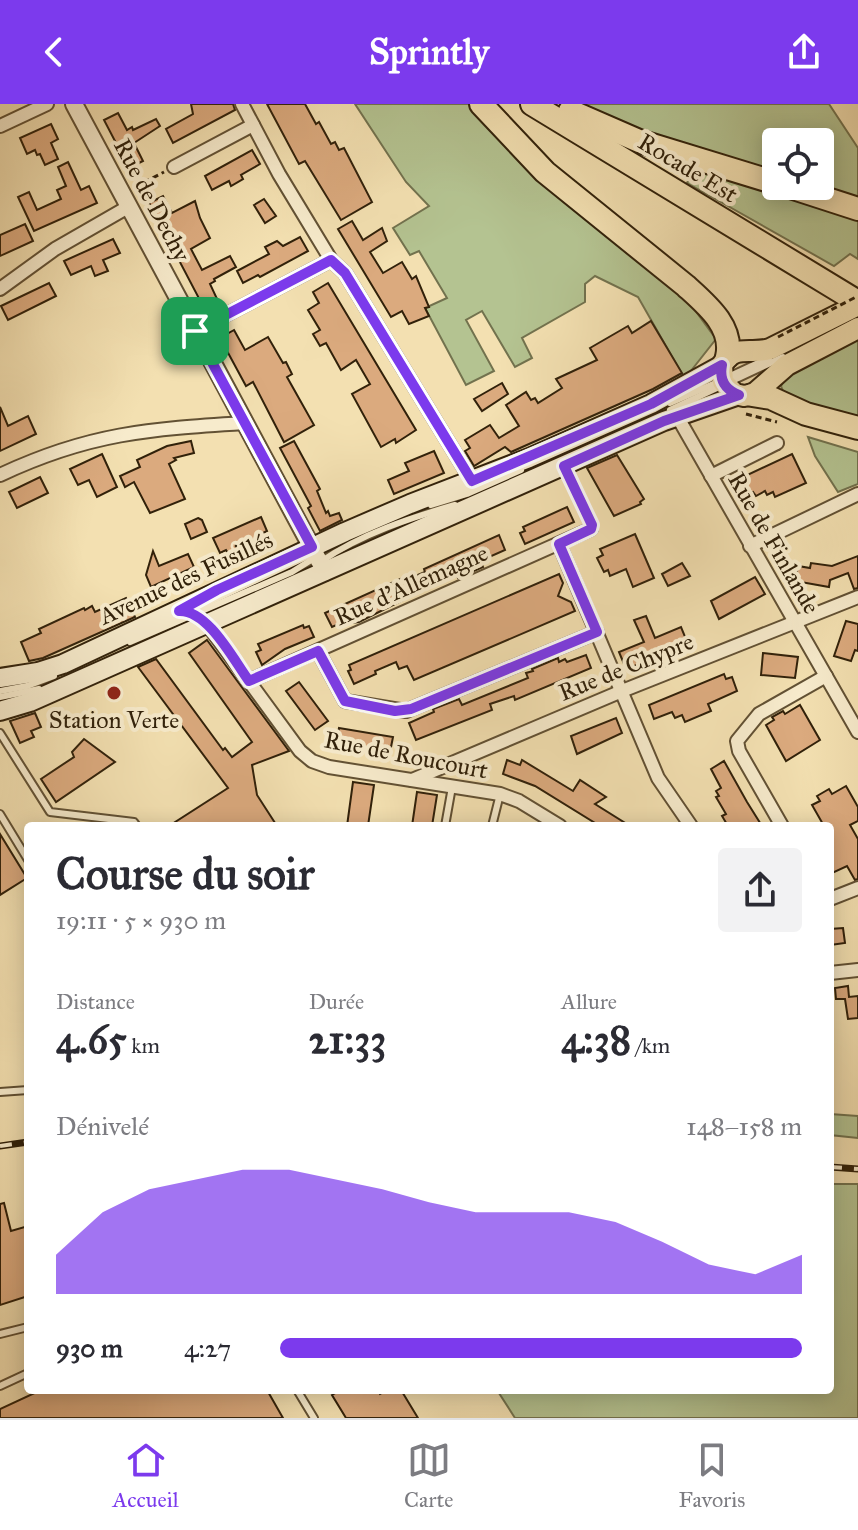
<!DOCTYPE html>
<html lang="fr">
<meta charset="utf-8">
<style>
:root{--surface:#fff;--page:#f2f2f3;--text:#2b2b33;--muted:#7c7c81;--line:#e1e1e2;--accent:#7c3aed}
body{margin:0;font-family:"IM FELL Great Primer",serif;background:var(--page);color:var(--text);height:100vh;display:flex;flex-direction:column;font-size:30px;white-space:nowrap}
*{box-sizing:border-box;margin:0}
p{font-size:26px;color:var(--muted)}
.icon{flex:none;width:44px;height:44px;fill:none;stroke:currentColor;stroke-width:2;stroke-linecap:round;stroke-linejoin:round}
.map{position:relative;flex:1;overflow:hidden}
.details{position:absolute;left:24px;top:718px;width:810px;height:572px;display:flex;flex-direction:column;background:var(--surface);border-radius:8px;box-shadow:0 4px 20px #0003}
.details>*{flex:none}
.tools{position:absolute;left:762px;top:24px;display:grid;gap:16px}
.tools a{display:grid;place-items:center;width:72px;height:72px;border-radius:8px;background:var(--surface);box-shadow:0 4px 20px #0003;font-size:40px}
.pin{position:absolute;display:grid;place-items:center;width:68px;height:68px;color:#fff;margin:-34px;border-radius:16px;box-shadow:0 4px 12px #0006}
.round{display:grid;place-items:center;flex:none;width:84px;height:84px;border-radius:8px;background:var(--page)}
.summary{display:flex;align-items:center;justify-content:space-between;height:136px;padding:0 32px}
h1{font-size:44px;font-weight:700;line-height:60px}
.stats{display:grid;grid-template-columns:repeat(3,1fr);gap:12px;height:136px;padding:8px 32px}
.stats div{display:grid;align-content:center}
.stats b{font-size:40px;font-weight:700}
.stats small{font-size:22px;font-weight:400}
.stats p{font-size:22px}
.chart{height:224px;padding:16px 32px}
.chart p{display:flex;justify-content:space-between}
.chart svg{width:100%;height:144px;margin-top:8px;fill:var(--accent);opacity:.7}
ul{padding:0 32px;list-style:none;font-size:26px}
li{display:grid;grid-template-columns:128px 96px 1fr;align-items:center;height:60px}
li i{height:20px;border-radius:10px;background:var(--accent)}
header{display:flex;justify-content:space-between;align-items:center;height:104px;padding:0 32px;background:var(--accent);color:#fff;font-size:36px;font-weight:700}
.dock{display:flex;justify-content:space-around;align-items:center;height:112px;border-top:2px solid var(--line);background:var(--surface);font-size:22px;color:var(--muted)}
.dock a{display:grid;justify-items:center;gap:4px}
.dock .on{color:var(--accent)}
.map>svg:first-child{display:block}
.green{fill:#b4c391;stroke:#72724e;stroke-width:2}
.building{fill:#dbaa7e;stroke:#31210a;stroke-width:2}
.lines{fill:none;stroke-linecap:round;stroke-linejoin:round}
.service-casing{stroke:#625134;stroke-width:10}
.minor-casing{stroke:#625134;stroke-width:16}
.tertiary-casing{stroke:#625134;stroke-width:20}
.secondary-casing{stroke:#31210a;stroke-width:22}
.primary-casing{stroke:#31210a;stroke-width:24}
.trunk-casing{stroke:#31210a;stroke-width:26}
.path{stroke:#31210a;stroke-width:3;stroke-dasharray:6 4;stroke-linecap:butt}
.service{stroke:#f7ebcc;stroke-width:6}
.minor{stroke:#f7ebcc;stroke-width:12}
.tertiary{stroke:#f7ebcc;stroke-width:16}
.secondary{stroke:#f7ebcc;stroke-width:18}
.primary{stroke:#f3e0b1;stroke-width:20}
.trunk{stroke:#f3e0b1;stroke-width:22}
.rail-casing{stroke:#31210a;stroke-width:7}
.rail{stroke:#f7ebcc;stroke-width:4;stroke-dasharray:12;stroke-linecap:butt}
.path-bridge{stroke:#31210a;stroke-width:3;stroke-dasharray:6 4;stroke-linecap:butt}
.route-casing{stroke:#fff;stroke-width:16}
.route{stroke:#7c3aed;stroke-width:10}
.poi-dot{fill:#8f2418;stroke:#f7ebcc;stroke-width:3}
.labels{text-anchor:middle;stroke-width:8;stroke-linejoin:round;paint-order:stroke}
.street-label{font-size:24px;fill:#31210a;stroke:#f7ebcc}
.poi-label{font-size:24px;fill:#31210a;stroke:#f7ebcc}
</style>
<header><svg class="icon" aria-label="back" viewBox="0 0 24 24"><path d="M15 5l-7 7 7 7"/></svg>Sprintly<svg class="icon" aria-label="share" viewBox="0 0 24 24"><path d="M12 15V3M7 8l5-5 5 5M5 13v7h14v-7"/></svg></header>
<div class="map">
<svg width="858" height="1314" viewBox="0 0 858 1314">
<rect width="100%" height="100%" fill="#f3e0b1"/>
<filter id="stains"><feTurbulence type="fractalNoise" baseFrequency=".0025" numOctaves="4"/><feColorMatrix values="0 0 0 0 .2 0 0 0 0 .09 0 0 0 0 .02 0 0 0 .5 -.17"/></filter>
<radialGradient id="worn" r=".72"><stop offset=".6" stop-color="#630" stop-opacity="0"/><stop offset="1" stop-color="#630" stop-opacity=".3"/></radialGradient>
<g class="green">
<path d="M355,0H469L504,35L686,194L716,235L690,268L683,272L638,193L595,172L585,180V198L522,234L532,254L515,263L482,207L466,216L494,267L466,281L425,204L447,194L419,147L410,151L393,124L429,102L406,78Z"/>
<path d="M575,0H829L858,44V94L820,81V38H776V69L632,26Z"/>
<path d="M697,62L858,113V155L850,150L834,162L687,79Z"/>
<path d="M858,234V315L820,306L783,287L781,282L787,271Z"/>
<path d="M808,333L858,348V380L838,388L815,352Z"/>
<path d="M830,1010L858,1012V1034L830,1031Z"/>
<path d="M830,1080H858V1314H515L497,1286H830Z"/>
</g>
<g class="building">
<path d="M191,0H233L235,6L173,39L166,25L193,10Z"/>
<path d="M267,0H305L316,20L319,18L331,40L335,38L339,46L344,44L372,98L341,116L305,57L299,60Z"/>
<path d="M118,9L127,26L132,23L133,26L156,15L160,22L134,39L143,57L129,64L104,16Z"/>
<path d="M51,20L58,35L51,39L58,55L45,61L40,50L37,51L35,46L27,50L20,34Z"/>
<path d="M252,46L260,60L241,71L243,75L231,82L229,77L212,86L205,72Z"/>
<path d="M68,58L81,86L89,82L97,99L34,127L18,93L29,88L37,106L61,95L57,86L66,82L58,63Z"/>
<path d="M163,92L172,109L195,97L200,114L210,134L191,145L202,166L230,152L236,163L214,175L215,177L210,180L218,197L204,204L149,99Z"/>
<path d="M264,95L276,112L265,119L254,101Z"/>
<path d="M352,117L363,136L382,124L387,137L370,148L383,169L402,158L412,175L416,172L429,203L425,204L429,212L409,220L402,207L391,213L338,125Z"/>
<path d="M25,120L33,137L0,152V131Z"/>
<path d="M300,133L308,147L260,173L258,171L243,179L237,167L269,150L265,143L277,137L283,142Z"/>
<path d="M113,135L120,149L103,156L108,167L95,172L91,162L71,171L64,157Z"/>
<path d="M49,179L56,192L8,216L1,202Z"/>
<path d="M328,179L416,326L396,339L395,335L381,343L352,290L370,280L356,256L341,266L326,239L320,242L313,230L320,226L308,206L319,199L313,188Z"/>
<path d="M651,217L682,269L653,285L511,348L505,343L474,362L465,347L470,344L465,336L490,321L499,334L519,322L506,301L526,288L531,296L535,294L538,299L562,284L556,275L597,256L590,244L628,222L632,229Z"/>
<path d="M234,226L245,246L268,233L283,259L286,258L292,270L287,273L314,321L284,338L253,278L246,282L220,234Z"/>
<path d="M502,279L508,290L482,307L474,295Z"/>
<path d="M0,303L8,322L28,312L36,330L0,347Z"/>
<path d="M191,337L194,349L174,354L176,356L169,360L185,395L150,409L134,378L125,383L120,372L140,363L137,356L167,342Z"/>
<path d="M294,337L320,385L317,387L326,409L328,407L330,412L339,409L342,416L320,427L308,404L311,402L280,344Z"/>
<path d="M434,347L444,369L394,390L388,376L409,367L405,359Z"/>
<path d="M102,350L117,383L97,393L89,376L78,381L70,365Z"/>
<path d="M792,350L806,379L775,393L773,388L767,391L765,387L756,392L753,388L744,392L739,381L745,378L743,373Z"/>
<path d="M617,351L644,395L640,398L641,400L614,412L587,364Z"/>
<path d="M40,373L48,389L17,404L9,388Z"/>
<path d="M567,403L574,418L525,440L520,429L525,427L523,423Z"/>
<path d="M261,413L267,427L261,430L262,434L228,449L226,446L220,449L213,434Z"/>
<path d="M198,414L202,416L207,428L191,435L185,420Z"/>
<path d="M635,430L654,474L633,483L626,465L610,472L608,466L604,468L597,454L603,451L600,445Z"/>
<path d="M499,431L505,446L480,457L483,463L458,474L455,468L412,487L409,488L411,492L359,518L352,519L350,515L332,523L325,509L400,475L401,478L425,468L424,465Z"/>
<path d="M153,447L159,462L188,450L194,463L151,483L146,471Z"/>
<path d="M858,452V484L854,485L848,469L830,476L829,483L795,477L798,462L810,464L811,459L832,462Z"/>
<path d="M682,459L690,472L668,482L662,470Z"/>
<path d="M559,470L563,479L558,492L571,498L575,507L414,576L407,562L399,565L396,558L375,567L376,570L354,580L348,567L351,566L349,561Z"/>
<path d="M755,473L765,490L719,515L711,497Z"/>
<path d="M126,494L135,513L43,554L29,557L21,538L41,529L39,525L84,504L85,506L92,502L95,508Z"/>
<path d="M646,512L655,534L681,523L688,540L632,563L630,558L624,560L619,548L644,538L634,516Z"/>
<path d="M846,517L858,520V547L855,546L851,557L834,552Z"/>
<path d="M303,521L304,524L309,522L314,533L285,545L262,561L256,548L261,546L258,540Z"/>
<path d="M207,536L289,647L252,661L257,691L277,722H169L228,684L138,563L156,555L223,646L225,644L232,653L252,638L189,549Z"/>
<path d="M763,549L798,553L795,574L761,571Z"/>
<path d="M586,551L591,564L515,596L514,592L490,600L492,606L416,636L409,619L434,608L433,605L459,595L462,601L528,574L526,569L533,567L532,565L558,554L559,558L565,555L567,558Z"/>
<path d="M724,570L726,575L732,573L737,587L708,600L711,607L685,618L682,611L675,614L672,608L654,615L649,601Z"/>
<path d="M299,578L328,617L315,626L286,587Z"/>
<path d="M800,601L820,636L786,657L766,621L774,616L772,613L783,607L785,610Z"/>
<path d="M35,609L41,623L31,627L34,633L20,639L10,617Z"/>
<path d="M616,614L622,629L577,650L571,632Z"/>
<path d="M339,624L393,633L390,648L341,640L342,635L337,634Z"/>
<path d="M84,635L115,658L56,698L41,675L74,653L72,648Z"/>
<path d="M507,656L520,661L522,656L573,687L580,676L606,693L595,700L630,722H600L535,682L503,670Z"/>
<path d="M724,657L747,698L762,722H728L722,712L726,710L716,693L719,692L716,687L721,684L711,665Z"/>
<path d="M353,678L374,681L368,722H347Z"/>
<path d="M846,682L858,703V717L850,721L858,735V775L855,776L847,762L830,770V722H824L812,701L820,697L817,692L829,685L832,690Z"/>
<path d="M417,688L437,691L432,722H412Z"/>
<path d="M0,730L27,774L0,791Z"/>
<path d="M843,824L845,839L830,841V825Z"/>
<path d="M848,882L849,893L858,892V914L848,915L845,895H836L835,884Z"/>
<path d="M4,1099L11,1127L28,1122V1192L0,1201V1100Z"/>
<path d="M41,1286H267L283,1314H0V1305Z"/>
<path d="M341,1286H377L380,1290L387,1286H401L418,1314H346L332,1291Z"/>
</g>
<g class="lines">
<g class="service-casing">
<g id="service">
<path d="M728,273L769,254"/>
<path d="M670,299L718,278"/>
<path d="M670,306L783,253"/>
<path d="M431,401L467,390L521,366"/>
<path d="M322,457C361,430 410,414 455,401"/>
<path d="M130,538L292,468L316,453"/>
<path d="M0,587L27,582L54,572"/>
<path d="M0,593L39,585"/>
<path d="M0,629L50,708L134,718L137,722"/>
<path d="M0,710L28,756"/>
<path d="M445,722L452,683"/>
<path d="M492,722L500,690"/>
<path d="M0,988L28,986"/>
<path d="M0,1230L28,1223"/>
<path d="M0,1282L28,1269"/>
<path d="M297,1286L314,1314"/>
</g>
</g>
<g class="minor-casing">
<g id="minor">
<path d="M242,0L279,70L331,156L345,169L472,377"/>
<path d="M0,22L47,0"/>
<path d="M174,63L253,21"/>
<path d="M0,185L55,145L128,103"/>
<path d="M195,227L331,156"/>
<path d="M677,312L858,628"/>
<path d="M0,371C89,329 149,325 245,319"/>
<path d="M711,372L777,339"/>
<path d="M559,440L658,674L691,722"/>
<path d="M750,442L858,390"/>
<path d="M179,507L195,510L207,520L300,647L312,657L329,663L500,690L519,697L560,722"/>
<path d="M318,547L345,597L406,607L597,528"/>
<path d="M249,577L591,425"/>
<path d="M412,676L622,587L858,493"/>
<path d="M782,722L739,647L737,637L759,610L826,572"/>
<path d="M830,795L858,784"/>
<path d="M830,869L858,866"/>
</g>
</g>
<g class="tertiary-casing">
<path id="tertiary" d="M74,0L325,468"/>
</g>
<g class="secondary-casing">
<g id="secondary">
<path d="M0,574L38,568L63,560L345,428L410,400L529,354L651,300L722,261"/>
<path d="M0,607L30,598L664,317L739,291"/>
</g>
</g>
<g class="primary-casing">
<path id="primary" d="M858,201L770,245C750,251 735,239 722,261L723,278L735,290L744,292L754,290L787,261L858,224"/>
</g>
<g class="trunk-casing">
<g id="trunk">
<path d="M481,0L545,68L686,182C707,201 734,223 727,253"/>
<path d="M532,0L858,198"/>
<path d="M570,7L639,37L776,79"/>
<path d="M787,82L858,105"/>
<path d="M752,291L771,294L806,310L858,324"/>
</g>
</g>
<g class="path">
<path d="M135,83L164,68"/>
<path d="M746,310L777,318"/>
<path d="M571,376L588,413"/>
</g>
<use href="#service" class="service"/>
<use href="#minor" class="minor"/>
<use href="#tertiary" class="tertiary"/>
<use href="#secondary" class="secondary"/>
<use href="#primary" class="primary"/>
<use href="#trunk" class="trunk"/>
<g class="rail-casing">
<g id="rail">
<path d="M0,1042L28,1038"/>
<path d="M830,1063L858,1065"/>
</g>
</g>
<use href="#rail" class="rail"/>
<path class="path-bridge" d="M778,233L858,192"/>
</g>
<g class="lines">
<g class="route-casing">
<path id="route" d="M331,156L345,169L472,377L651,300L722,261C719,276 725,286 739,291L664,317L564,362L592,421L591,425L559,440L597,528L411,605L395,607L345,597L318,547L249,577C233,555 208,506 179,507L217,486L312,443L195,227Z"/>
</g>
<use href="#route" class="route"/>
</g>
<circle class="poi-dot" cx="114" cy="589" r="8"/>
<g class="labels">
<g class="street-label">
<text transform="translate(688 64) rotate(31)" y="8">Rocade Est</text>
<text transform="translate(152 96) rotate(62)" y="8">Rue de Dechy</text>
<text transform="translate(774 439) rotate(60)" y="8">Rue de Finlande</text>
<text transform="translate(186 474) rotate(-25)" y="8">Avenue des Fusillés</text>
<text transform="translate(411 481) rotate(-24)" y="8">Rue d'Allemagne</text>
<text transform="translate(626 563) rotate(-22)" y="8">Rue de Chypre</text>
<text transform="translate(406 651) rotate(11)" y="8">Rue de Roucourt</text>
</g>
<g class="poi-label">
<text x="114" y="624">Station Verte</text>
</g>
</g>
<rect width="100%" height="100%" filter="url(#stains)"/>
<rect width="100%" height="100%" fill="url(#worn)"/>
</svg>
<div class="tools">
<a><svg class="icon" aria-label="locate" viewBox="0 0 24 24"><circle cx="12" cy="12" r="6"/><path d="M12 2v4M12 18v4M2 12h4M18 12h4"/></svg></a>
</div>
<div class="pin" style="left:195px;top:227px;background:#1e9e55"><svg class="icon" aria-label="arrive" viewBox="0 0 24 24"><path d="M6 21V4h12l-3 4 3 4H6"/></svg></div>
<section class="details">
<div class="summary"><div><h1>Course du soir</h1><p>19:11 · 5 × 930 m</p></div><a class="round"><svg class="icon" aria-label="share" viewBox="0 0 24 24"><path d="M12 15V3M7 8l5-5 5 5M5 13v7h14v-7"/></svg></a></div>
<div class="stats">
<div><p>Distance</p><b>4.65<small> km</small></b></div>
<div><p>Durée</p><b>21:33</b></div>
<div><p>Allure</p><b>4:38<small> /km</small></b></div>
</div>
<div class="chart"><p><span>Dénivelé</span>148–158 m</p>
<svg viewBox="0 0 160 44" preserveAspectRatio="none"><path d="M0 44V32L10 19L20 12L30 9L40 6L50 6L60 9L70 12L80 16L90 19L100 19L110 19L120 22L130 28L140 35L150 38L160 32V44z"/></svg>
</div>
<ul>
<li><b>930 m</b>4:27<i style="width:100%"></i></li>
</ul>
</section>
</div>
<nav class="dock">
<a class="on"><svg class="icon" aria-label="home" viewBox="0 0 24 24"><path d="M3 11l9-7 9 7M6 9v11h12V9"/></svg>Accueil</a>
<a><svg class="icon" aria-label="map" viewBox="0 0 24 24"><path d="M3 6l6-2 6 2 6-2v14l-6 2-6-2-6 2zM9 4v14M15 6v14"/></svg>Carte</a>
<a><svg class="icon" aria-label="saved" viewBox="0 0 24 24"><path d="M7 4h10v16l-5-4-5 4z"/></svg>Favoris</a>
</nav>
